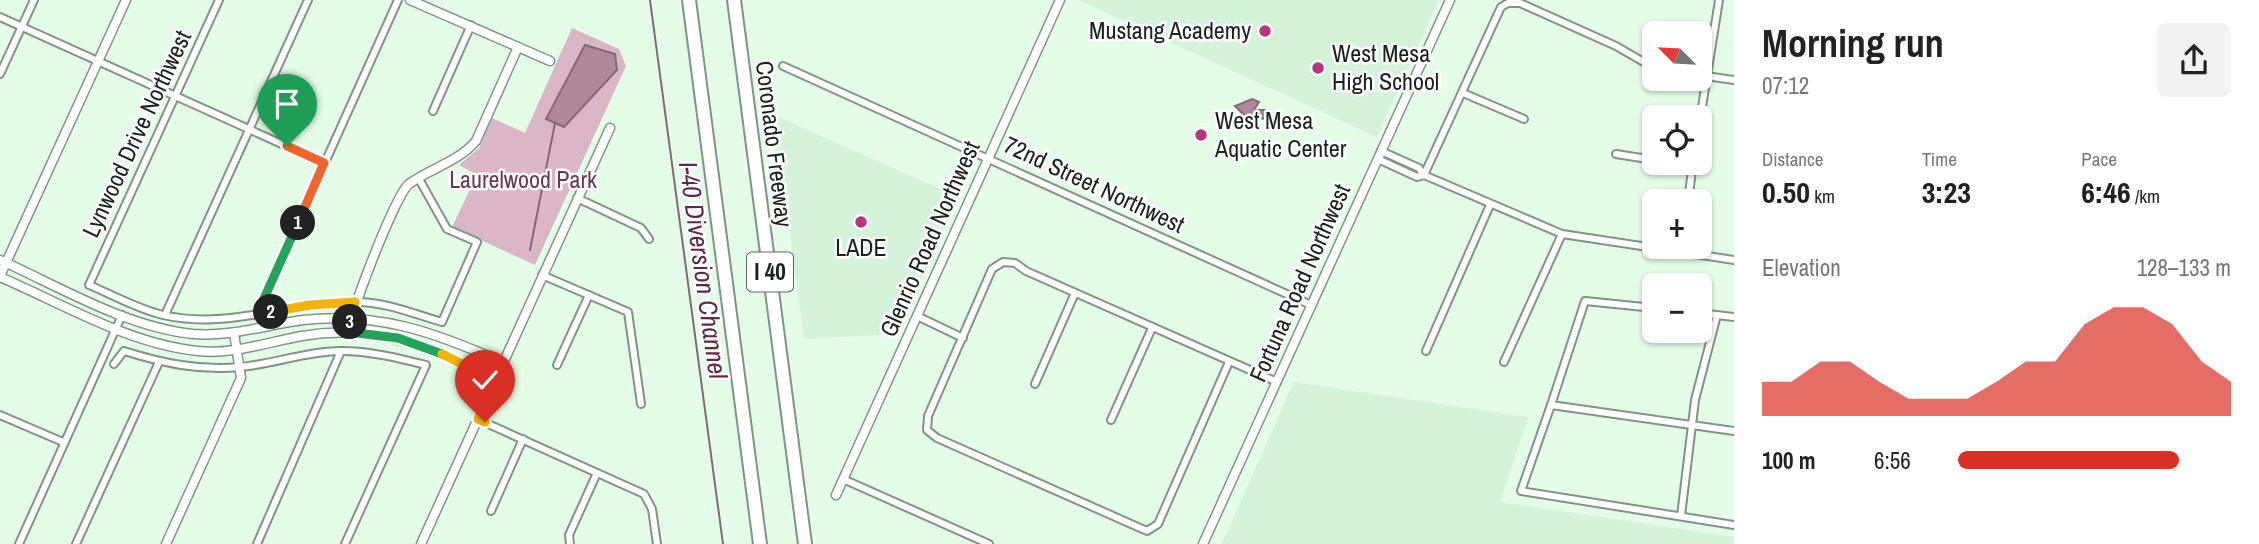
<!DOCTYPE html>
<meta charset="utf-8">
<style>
:root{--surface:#fff;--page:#f2f2f2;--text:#222;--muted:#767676;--accent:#d93025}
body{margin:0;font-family:"Archivo Narrow",sans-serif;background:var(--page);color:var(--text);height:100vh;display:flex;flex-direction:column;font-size:26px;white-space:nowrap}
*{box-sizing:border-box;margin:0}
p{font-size:23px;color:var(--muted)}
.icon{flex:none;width:38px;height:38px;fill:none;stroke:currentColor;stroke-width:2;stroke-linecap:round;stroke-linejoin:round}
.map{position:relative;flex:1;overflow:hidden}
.details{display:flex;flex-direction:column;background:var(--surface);width:525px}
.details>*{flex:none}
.needle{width:46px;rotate:294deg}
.buttons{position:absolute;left:1642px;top:21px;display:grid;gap:14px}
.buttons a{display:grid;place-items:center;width:70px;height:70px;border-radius:10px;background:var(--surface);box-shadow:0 2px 5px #0004;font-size:35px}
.pin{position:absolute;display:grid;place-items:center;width:60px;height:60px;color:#fff;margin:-72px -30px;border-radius:50% 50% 50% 0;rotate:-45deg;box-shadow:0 0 7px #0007}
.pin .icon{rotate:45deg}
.km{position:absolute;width:35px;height:35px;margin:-18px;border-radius:50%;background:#222;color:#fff;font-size:19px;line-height:35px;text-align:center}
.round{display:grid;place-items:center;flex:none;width:74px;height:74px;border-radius:10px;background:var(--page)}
.summary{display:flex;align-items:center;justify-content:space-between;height:119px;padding:0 28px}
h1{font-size:38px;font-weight:800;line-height:52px}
.stats{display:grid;grid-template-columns:repeat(3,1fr);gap:10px;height:119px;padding:7px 28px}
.stats div{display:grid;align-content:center}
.stats b{font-size:30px;font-weight:800}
.stats small{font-size:19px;font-weight:400}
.stats p{font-size:19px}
.chart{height:196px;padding:14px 28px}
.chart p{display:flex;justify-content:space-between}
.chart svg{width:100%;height:126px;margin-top:7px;fill:var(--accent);opacity:.7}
ul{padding:0 28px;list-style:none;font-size:23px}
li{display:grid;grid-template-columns:112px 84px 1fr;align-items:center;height:52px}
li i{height:18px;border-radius:9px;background:var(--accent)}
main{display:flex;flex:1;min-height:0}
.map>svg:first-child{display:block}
.built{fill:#d3f4d8}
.green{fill:#dbb6c7}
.water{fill:#af899a;stroke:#826a74;stroke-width:2}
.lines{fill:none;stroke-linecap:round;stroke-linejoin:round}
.stream{stroke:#826a74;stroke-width:2}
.minor-casing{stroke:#7e9681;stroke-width:10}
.tertiary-casing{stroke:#7e9681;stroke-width:11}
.motorway-casing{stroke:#7e9681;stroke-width:16}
.minor{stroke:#fff;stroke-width:6}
.tertiary{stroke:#fff;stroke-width:8}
.motorway{stroke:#fff;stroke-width:12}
.split-1-casing{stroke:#fff;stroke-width:14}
.split-2-casing{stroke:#fff;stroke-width:14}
.split-3-casing{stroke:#fff;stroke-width:14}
.split-4-casing{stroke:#fff;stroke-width:14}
.split-5-casing{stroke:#fff;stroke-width:14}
.split-1{stroke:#f0652b;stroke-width:9}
.split-2{stroke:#22a559;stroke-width:9}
.split-3{stroke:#f5b400;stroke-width:9}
.split-4{stroke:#22a559;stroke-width:9}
.split-5{stroke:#f5b400;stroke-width:9}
.poi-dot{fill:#b53580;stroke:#fff;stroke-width:2.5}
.labels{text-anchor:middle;stroke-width:5;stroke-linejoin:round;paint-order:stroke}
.shield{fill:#fff;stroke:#5e645f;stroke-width:2}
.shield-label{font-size:23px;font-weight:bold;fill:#19221b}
.poi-label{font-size:24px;fill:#19221b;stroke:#fff;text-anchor:start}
.street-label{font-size:24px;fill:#19221b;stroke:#fff}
.park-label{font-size:24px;fill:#6b3752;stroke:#fff}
.water-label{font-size:26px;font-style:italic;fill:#5d2a45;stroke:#fff}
</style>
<main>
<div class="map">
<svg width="1734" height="544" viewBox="0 0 1734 544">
<rect width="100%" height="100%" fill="#e3fde7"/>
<g class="built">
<path d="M1078,0H1439L1377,137Z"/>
<path d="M774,115L958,197L896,334L804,339Z"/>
<path d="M1294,382L1528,417L1500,502L1734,537V544H1222Z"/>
</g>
<path class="green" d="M572,28L619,49L626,66L535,265L452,227L477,175L459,165L479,148L492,118L525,133Z"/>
<g class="water">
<path d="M585,45L615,54L617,70L564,127L546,119Z"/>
<path d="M1252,99L1259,102L1254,110H1265L1266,119L1259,118L1258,124H1244V115L1235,106Z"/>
</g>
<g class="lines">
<g class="stream">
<path d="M650,0L723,544"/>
<path d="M530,250L555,123"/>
</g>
<g class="minor-casing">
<g id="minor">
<path d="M219,0L89,285C113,295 137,309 163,315C227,330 290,302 354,302C383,301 414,314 442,322L477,242L447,229L419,179"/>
<path d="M0,17L324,163"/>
<path d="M783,66L1311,305"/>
<path d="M0,74L34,0"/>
<path d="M1699,75L1734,80"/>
<path d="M1463,93L1524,119"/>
<path d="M433,111L471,25"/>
<path d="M1699,126L1719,0"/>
<path d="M1381,151L1419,168L1424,175L1562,234L1734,260"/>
<path d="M1616,154L1654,160"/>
<path d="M1378,159L1417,177L1424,175"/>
<path d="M1675,163L1693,165"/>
<path d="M1424,175L1501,7L1508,3H1520L1616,46L1654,68"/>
<path d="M577,198L641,228L649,239"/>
<path d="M1688,201L1693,163"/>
<path d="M542,275L628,312L641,404"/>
<path d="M1654,308L1585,301L1551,405L1734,431"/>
<path d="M1699,313L1734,317"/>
<path d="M263,314L262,303L398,0"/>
<path d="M165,315L308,0"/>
<path d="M917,316L963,338"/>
<path d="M1426,351L1490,205"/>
<path d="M1229,362L1158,524L1147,531L937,438L927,430L928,416L992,269L1003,262L1015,263L1026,271L1277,382"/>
<path d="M1504,362L1562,234"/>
<path d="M114,364L124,351C162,363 200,371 240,367C274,364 307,351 341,351C370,351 398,358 426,365L345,544"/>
<path d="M557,365L589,295"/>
<path d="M1035,384L1075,293"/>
<path d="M1551,405L1521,491L1734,525"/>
<path d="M0,415L63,442"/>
<path d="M477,419L644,494L652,509L657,544"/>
<path d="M1111,420L1152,328"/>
<path d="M843,479L989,544"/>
<path d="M491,511L523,439"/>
<path d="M1681,516L1695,400L1717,315"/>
<path d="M19,544L122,315"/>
<path d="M76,544L159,362"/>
<path d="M257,544L341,351"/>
<path d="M570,544L569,535L597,473"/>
</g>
</g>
<g class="tertiary-casing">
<g id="tertiary">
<path d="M410,0L550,61"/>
<path d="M0,260C60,287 126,327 193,334C230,337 266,325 303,320C379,312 434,332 502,362"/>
<path d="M0,276L126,0"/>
<path d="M0,277C63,304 129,344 198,351C232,355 268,342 302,336C376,323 431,348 494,380"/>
<path d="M349,332C350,312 396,194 409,184C431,168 458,162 476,141L518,47"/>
<path d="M836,495L1060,0"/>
<path d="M166,544L241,378L234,333"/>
<path d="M421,544L610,128"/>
<path d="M1203,544L1450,0"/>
</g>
</g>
<g class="motorway-casing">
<g id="motorway">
<path d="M689,0L760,544"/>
<path d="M734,0L805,544"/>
</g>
</g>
<use href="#minor" class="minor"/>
<use href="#tertiary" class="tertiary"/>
<use href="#motorway" class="motorway"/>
</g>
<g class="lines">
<g class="split-1-casing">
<path id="split-1" d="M287,146L324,163L298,223"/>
</g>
<g class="split-2-casing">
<path id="split-2" d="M271,312L263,314L262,303L298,223"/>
</g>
<g class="split-3-casing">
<path id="split-3" d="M271,312L310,305L355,302L350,322"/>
</g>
<g class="split-4-casing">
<path id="split-4" d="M350,322L349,332L398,338L442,354"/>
</g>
<g class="split-5-casing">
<path id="split-5" d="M442,354L494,380L478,419L485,422"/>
</g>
<use href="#split-1" class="split-1"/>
<use href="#split-2" class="split-2"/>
<use href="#split-3" class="split-3"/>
<use href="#split-4" class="split-4"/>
<use href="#split-5" class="split-5"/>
</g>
<g class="poi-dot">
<circle cx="1265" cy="31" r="7"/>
<circle cx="1318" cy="68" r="7"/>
<circle cx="1201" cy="135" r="7"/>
<circle cx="861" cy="222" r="7"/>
</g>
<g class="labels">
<rect class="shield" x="747" y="252.5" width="46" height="39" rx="5"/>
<g class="shield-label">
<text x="770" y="280">I 40</text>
</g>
<g class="poi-label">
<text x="1251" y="39" text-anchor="end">Mustang Academy</text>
<text x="1332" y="62">West Mesa<tspan x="1332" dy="28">High School</tspan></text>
<text x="1215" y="129">West Mesa<tspan x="1215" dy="28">Aquatic Center</tspan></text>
<text x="861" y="256" text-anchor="middle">LADE</text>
</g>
<g class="street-label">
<text transform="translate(137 134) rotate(-65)" y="8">Lynwood Drive Northwest</text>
<text transform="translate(774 144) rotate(83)" y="8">Coronado Freeway</text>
<text transform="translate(1094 185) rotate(25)" y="8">72nd Street Northwest</text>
<text transform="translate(930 239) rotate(-66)" y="8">Glenrio Road Northwest</text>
<text transform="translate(1300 283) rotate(-66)" y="8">Fortuna Road Northwest</text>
</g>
<g class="park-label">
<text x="523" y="188">Laurelwood Park</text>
</g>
<g class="water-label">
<text transform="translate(703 270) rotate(82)" y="9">I-40 Diversion Channel</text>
</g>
</g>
</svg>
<div class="buttons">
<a><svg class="needle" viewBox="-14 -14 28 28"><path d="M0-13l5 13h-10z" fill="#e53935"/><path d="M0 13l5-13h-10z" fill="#767676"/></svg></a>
<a><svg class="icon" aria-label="locate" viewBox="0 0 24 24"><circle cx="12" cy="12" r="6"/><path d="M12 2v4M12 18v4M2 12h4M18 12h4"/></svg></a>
<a>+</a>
<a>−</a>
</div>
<div class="pin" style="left:287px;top:146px;background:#1e9e55"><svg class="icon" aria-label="arrive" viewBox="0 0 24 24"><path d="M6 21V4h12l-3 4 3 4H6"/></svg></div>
<div class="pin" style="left:485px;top:422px;background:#d93025"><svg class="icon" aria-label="check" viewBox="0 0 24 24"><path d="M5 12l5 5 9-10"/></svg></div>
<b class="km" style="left:298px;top:223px">1</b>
<b class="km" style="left:271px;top:312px">2</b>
<b class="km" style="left:350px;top:322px">3</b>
</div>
<section class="details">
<div class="summary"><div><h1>Morning run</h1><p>07:12</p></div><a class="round"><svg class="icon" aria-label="share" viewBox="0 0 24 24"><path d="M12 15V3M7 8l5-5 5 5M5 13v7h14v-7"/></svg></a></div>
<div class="stats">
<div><p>Distance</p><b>0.50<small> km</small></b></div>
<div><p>Time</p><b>3:23</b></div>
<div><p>Pace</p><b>6:46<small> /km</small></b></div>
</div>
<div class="chart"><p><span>Elevation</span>128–133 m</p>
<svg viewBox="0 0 160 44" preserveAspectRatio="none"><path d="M0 44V32L10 32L20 25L30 25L40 32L50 38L60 38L70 38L80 32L90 25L100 25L110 12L120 6L130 6L140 12L150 25L160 32V44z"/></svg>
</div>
<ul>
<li><b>100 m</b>6:56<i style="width:81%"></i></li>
</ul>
</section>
</main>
